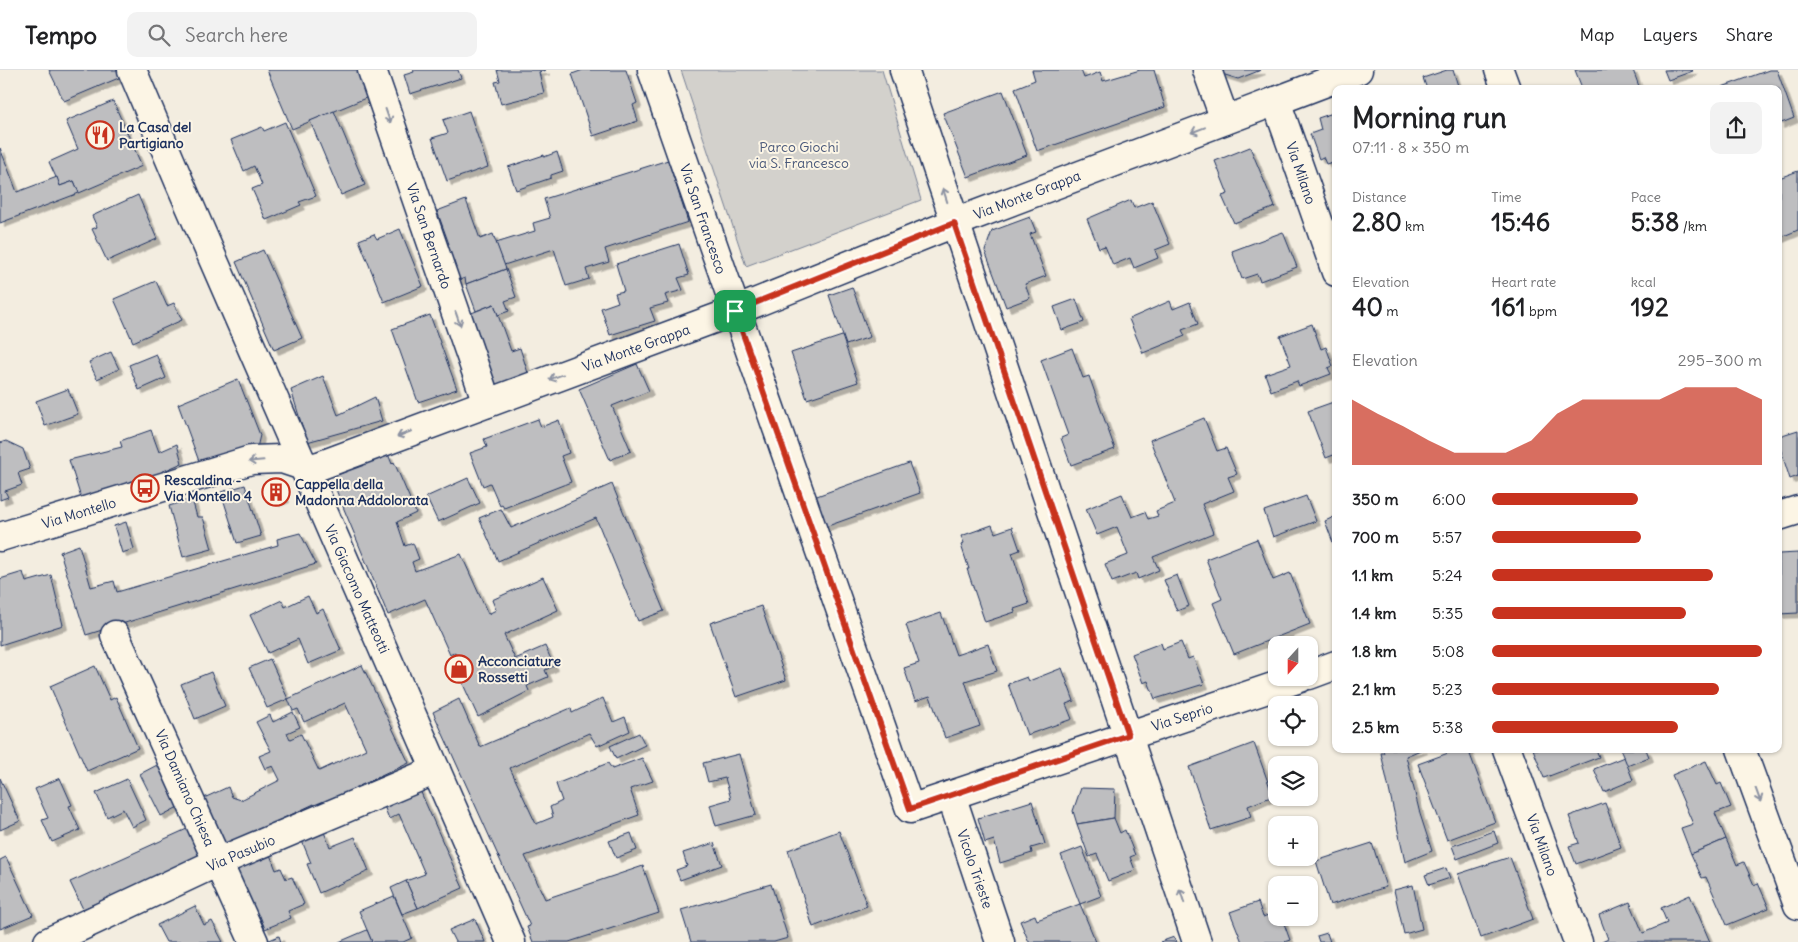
<!DOCTYPE html>
<meta charset="utf-8">
<style>
:root{--surface:#fff;--page:#f2f2f2;--text:#202124;--muted:#757577;--line:#e0e0e0;--accent:#c8321e}
body{margin:0;font-family:Delius,sans-serif;background:var(--page);color:var(--text);height:100vh;display:flex;flex-direction:column;font-size:19px;white-space:nowrap}
*{box-sizing:border-box;margin:0}
p{font-size:16px;color:var(--muted)}
.icon{flex:none;width:28px;height:28px;fill:none;stroke:currentColor;stroke-width:2;stroke-linecap:round;stroke-linejoin:round}
.map{position:relative;flex:1;overflow:hidden}
.drawer{position:absolute;left:1332px;top:15px;width:450px;height:668px;display:flex;flex-direction:column;background:var(--surface);border-radius:10px;box-shadow:0 1px 4px #0004}
.drawer>*{flex:none}
.needle{width:32px;rotate:201deg}
.buttons{position:absolute;left:1268px;top:566px;display:grid;gap:10px}
.buttons a{display:grid;place-items:center;width:50px;height:50px;border-radius:10px;background:var(--surface);box-shadow:0 1px 4px #0004;font-size:25px}
.pin{position:absolute;display:grid;place-items:center;width:42px;height:42px;color:#fff;margin:-21px;border-radius:10px;box-shadow:0 2px 8px #0006}
.round{display:grid;place-items:center;flex:none;width:52px;height:52px;border-radius:10px;background:var(--page)}
.head{display:flex;align-items:center;justify-content:space-between;height:85px;padding:0 20px}
h1{font-size:28px;font-weight:800;line-height:38px}
.figures{display:grid;grid-template-columns:repeat(3,1fr);gap:8px;height:85px;padding:5px 20px}
.figures div{display:grid;align-content:center}
.figures b{font-size:25px;font-weight:800}
.figures small{font-size:14px;font-weight:400}
.figures p{font-size:14px}
.chart{height:140px;padding:10px 20px}
.chart p{display:flex;justify-content:space-between}
.chart svg{width:100%;height:90px;margin-top:5px;fill:var(--accent);opacity:.7}
ul{padding:0 20px;list-style:none;font-size:16px}
li{display:grid;grid-template-columns:80px 60px 1fr;align-items:center;height:38px}
li i{height:12px;border-radius:6px;background:var(--accent)}
header{display:flex;align-items:center;gap:30px;box-sizing:border-box;height:70px;padding:0 25px;background:var(--surface);border-bottom:1px solid var(--line)}
header strong{font-size:24px}
nav{display:flex;gap:28px;margin-inline-start:auto;font-size:18px}
.search{width:350px;height:45px;background:var(--page);display:flex;align-items:center;gap:12px;box-sizing:border-box;padding:0 18px;border-radius:10px;color:var(--muted);font-size:19px}
.map>svg:first-child{display:block}
.green{fill:#d3d1cc;stroke:#778095}
.building{fill:#bebec0;stroke:#1b2f5e;filter:url(#shadow)}
.lines{fill:none;stroke-linecap:round;stroke-linejoin:round}
.minor-casing{stroke:#1b2f5e;stroke-width:31}
.minor{stroke:#fcf5e5;stroke-width:28}
.oneway{stroke:#8c92a2}
.route-casing{stroke:#fff;stroke-width:10}
.route{stroke:#c8321e;stroke-width:6}
.labels{text-anchor:middle;stroke-width:4;stroke-linejoin:round;paint-order:stroke}
.poi-label{font-size:14px;font-weight:bold;fill:#1b2f5e;stroke:#fcf5e5;text-anchor:start}
.park-label{font-size:14px;fill:#49587a;stroke:#fcf5e5}
.street-label{font-size:14px;fill:#1b2f5e;stroke:#fcf5e5}
</style>
<header>
<strong>Tempo</strong>
<div class="search"><svg class="icon" aria-label="search" viewBox="0 0 24 24"><circle cx="10" cy="10" r="6"/><path d="M15 15l6 6"/></svg>Search here</div>
<nav><a>Map</a><a>Layers</a><a>Share</a></nav>
</header>
<div class="map">
<svg width="1798" height="872" viewBox="0 0 1798 872">
<defs>
<filter id="shadow"><feDropShadow dx="4.5" dy="4.5" stdDeviation="0" flood-color="#0004"/></filter>
</defs>
<rect width="100%" height="100%" fill="#f3ede0"/>
<filter id="ink" filterUnits="userSpaceOnUse"><feTurbulence type="fractalNoise" baseFrequency=".02" numOctaves="2"/><feDisplacementMap in="SourceGraphic" scale="10" xChannelSelector="R" yChannelSelector="G"/><feConvolveMatrix kernelMatrix="1 2 1 2 8 2 1 2 1" color-interpolation-filters="sRGB"/></filter>
<g filter="url(#ink)">
<path class="green" d="M681,0H882L921,130L746,196Z"/>
<g class="building">
<path d="M49,0H118L121,7L64,31Z"/>
<path d="M267,0H358L368,27L292,59Z"/>
<path d="M413,0H458L461,8L410,24L404,5L414,2Z"/>
<path d="M497,0H546L539,2L544,23L501,34L495,12L500,11Z"/>
<path d="M583,0H626L637,33L633,35L638,51L593,66L572,4Z"/>
<path d="M1032,0H1081L1084,8L1100,2L1103,11L1140,0H1154L1165,37L1037,81L1015,18L1035,10Z"/>
<path d="M1221,0H1261L1238,9L1222,4Z"/>
<path d="M1447,0H1453L1459,19H1427L1423,8Z"/>
<path d="M1575,0H1633L1640,19H1578L1582,18Z"/>
<path d="M1664,0H1692L1693,1L1668,10Z"/>
<path d="M1769,0H1777L1794,48L1779,54V19H1723L1722,17Z"/>
<path d="M1003,21L1027,85L968,107L943,43Z"/>
<path d="M113,31L142,96L79,123L74,111L60,116L49,92L78,79L66,51Z"/>
<path d="M334,41L365,115L341,125L310,51Z"/>
<path d="M469,41L488,97L447,111L432,68L448,63L443,50Z"/>
<path d="M1336,42V91L1326,94L1323,87L1319,89L1310,64L1321,60L1318,48Z"/>
<path d="M285,52L316,126L299,132L301,135L266,150L252,119L262,115L254,96L244,101L231,70L262,57L264,61Z"/>
<path d="M1250,77L1275,137L1234,153L1222,126L1228,124L1215,91Z"/>
<path d="M0,78L17,122L57,107L60,116L74,111L79,123L0,153Z"/>
<path d="M557,82L563,101L551,105V108L516,120L508,97L544,85V87Z"/>
<path d="M668,90L688,152L605,179L609,192L586,199L589,209L566,216L554,179L504,195L496,173L535,161L533,153L550,148L544,129Z"/>
<path d="M1798,101V160L1779,168V108Z"/>
<path d="M138,125L157,169L107,191L92,159L97,157L92,146Z"/>
<path d="M466,130L480,169L493,164L506,199L466,214L465,208L457,211L445,175L449,174L437,141Z"/>
<path d="M1131,130L1134,138L1152,131L1170,174L1155,180L1158,188L1134,198L1130,188L1113,195L1105,176L1099,178L1087,149Z"/>
<path d="M1030,147L1036,162L1030,164L1046,206L1025,214L1030,228L1006,237L985,181L992,161Z"/>
<path d="M400,159L423,216L384,232L359,170L374,164L377,169Z"/>
<path d="M1283,162L1297,197L1260,211L1257,204L1242,209L1232,181Z"/>
<path d="M679,174L689,205L678,208L683,220L665,225L668,233L650,238L655,251L610,265L601,238L618,232L615,223L624,221L616,194Z"/>
<path d="M263,180L302,268L274,280L236,192Z"/>
<path d="M506,199L516,227L505,231L509,241L498,245L494,234L476,241L466,214Z"/>
<path d="M156,211L167,236L174,233L182,250L133,272L114,229Z"/>
<path d="M852,217L870,267L846,275L829,225Z"/>
<path d="M1076,229L1084,252L1062,260L1054,237Z"/>
<path d="M1170,231L1173,239L1190,232L1198,254L1182,260L1185,266L1143,283L1129,249Z"/>
<path d="M494,234L511,281L520,278L528,303L495,315L469,244Z"/>
<path d="M430,245L457,319L418,332L392,259Z"/>
<path d="M1312,254L1321,279L1326,277L1333,296L1328,298L1331,304L1299,316L1297,311L1271,321L1265,304L1291,295L1280,266Z"/>
<path d="M842,266L858,312L807,329L791,283Z"/>
<path d="M1072,278L1083,308L1089,306L1115,379L1071,395L1061,368L1068,365L1041,290Z"/>
<path d="M111,282L119,299L97,309L89,292Z"/>
<path d="M156,284L166,308L139,320L129,295Z"/>
<path d="M637,294L649,321L612,336L631,381L610,390L579,319Z"/>
<path d="M323,306L338,345L375,327L382,351L307,372L291,320Z"/>
<path d="M238,309L260,365L257,378L200,394L178,334Z"/>
<path d="M68,319L78,344L45,356L36,331Z"/>
<path d="M1336,331V384L1326,388L1308,341Z"/>
<path d="M1204,348L1217,381L1226,378L1237,404L1228,407L1234,421L1202,434L1213,463L1153,487L1159,500L1138,509L1136,503L1112,512L1105,494L1128,485L1117,457L1097,465L1086,439L1122,424L1132,447L1145,442L1148,449L1158,446L1156,441L1175,433L1150,370Z"/>
<path d="M538,349L541,357L559,350L569,383L561,386L571,412L504,438L502,435L500,436L490,413L483,416L470,383L487,377L484,369Z"/>
<path d="M151,360L159,382L177,374L182,393L139,412L81,428L69,390L122,377L120,371Z"/>
<path d="M1798,360V406L1790,409L1779,375V366Z"/>
<path d="M6,371L23,379L30,399L18,403L22,415L5,421L8,427L0,430V373Z"/>
<path d="M388,384L392,394L394,392L416,443L397,452L405,476L413,473L419,489L412,492L415,501L461,484L488,544L496,540L492,530L543,507L558,540L504,565L515,589L545,576L554,596L545,600L548,607L527,616L529,621L478,647L462,612L467,611L455,582L450,585L425,529L388,545L334,415L338,413L335,406Z"/>
<path d="M909,393L920,423L825,457L814,427Z"/>
<path d="M468,408L480,433L438,452L426,427Z"/>
<path d="M277,411L285,428L275,432L267,416Z"/>
<path d="M612,414L664,541L638,551L596,448L498,491L479,448L501,439L511,458Z"/>
<path d="M245,415L261,466L237,473L221,422Z"/>
<path d="M1306,426L1316,451L1273,467L1264,441Z"/>
<path d="M192,429L197,447H203L212,479L183,487L169,436Z"/>
<path d="M1336,446V477L1335,478L1325,451Z"/>
<path d="M126,452L134,479L122,483L114,456Z"/>
<path d="M992,455L995,463L1012,457L1020,480L1012,483L1029,534L1014,539L1015,542L985,552L967,499H969L961,475L964,473L961,466Z"/>
<path d="M300,463L316,494L86,565L60,482L79,475L91,517L114,511L117,522L278,475L277,469Z"/>
<path d="M1257,469L1273,510L1290,503L1310,554L1234,584L1213,533L1222,529L1206,489Z"/>
<path d="M1798,483V543L1779,544V484Z"/>
<path d="M23,502L26,512L51,505L63,555L0,575V509Z"/>
<path d="M1177,505L1189,536L1177,541L1164,510Z"/>
<path d="M308,526L316,543L323,539L341,580L308,594L298,569L268,583L250,545L282,530L285,537Z"/>
<path d="M761,536L786,610L736,627L710,553Z"/>
<path d="M941,543L956,585L988,574L997,601L965,611L980,656L945,668L930,626L915,631L904,598L919,593L906,555Z"/>
<path d="M1181,572L1188,589L1193,587L1204,614L1155,629L1148,611L1143,613L1132,584L1161,573L1163,579Z"/>
<path d="M270,589L288,629L267,638L249,598Z"/>
<path d="M362,595L409,693L315,737L314,734L267,756L268,758L227,778L204,728L228,717L232,727L241,730L280,710L273,696L265,699L259,686L271,681L256,652L270,645L273,652L293,642L300,657L287,663L290,669L301,664L319,701L366,679L345,633L304,652L298,639L293,641L288,629Z"/>
<path d="M95,596L110,630L116,627L138,678L87,701L50,616Z"/>
<path d="M1062,598L1074,631L1066,634L1072,649L1027,665L1008,614L1027,607L1029,611Z"/>
<path d="M211,602L225,636L195,649L181,614Z"/>
<path d="M603,628L613,652L625,647L630,661L597,676L589,663L510,698L536,754L553,747L550,737L562,731L556,714L608,693L612,699L642,688L653,711L630,719L639,745L525,786L545,829L643,796L659,843L569,872H533L527,857L530,856L433,642L459,629L480,677L571,638L572,643Z"/>
<path d="M639,663L645,675L616,689L610,676Z"/>
<path d="M1254,673L1273,726L1248,736L1251,747L1211,760L1189,697Z"/>
<path d="M1382,679H1423L1406,686L1420,744L1432,781L1405,792L1381,683H1384Z"/>
<path d="M1459,679H1468L1495,752L1447,770L1418,694Z"/>
<path d="M1533,679H1596L1599,687L1544,708Z"/>
<path d="M1620,679H1646L1649,687L1627,696Z"/>
<path d="M739,684L756,745L716,756L710,735L731,729L725,708L708,712L703,693Z"/>
<path d="M1624,687L1633,710L1604,722L1594,699Z"/>
<path d="M1706,691L1717,715L1721,713L1731,737L1715,743L1726,769L1691,784L1681,758L1693,754L1672,705Z"/>
<path d="M159,694L180,736L161,746L140,704Z"/>
<path d="M0,708L20,751L0,760Z"/>
<path d="M60,708L72,735L69,736L80,760L52,772L42,750L48,748L35,719Z"/>
<path d="M127,709L146,750L132,757L123,739L107,747L96,723Z"/>
<path d="M419,718L463,818L418,838L406,811L425,804L399,744L389,749L383,733Z"/>
<path d="M1081,718L1115,719L1114,748L1077,754L1073,741Z"/>
<path d="M1032,731L1045,774L1031,778L1032,783L1000,793L994,770L985,773L978,748Z"/>
<path d="M1605,733L1621,777L1576,794L1569,776L1579,773L1569,746Z"/>
<path d="M1114,748L1120,763L1125,760L1135,785L1130,787L1135,800L1108,811L1097,784L1089,787L1077,754Z"/>
<path d="M189,758L202,786L83,839L70,812Z"/>
<path d="M839,761L867,836L813,857L788,780Z"/>
<path d="M1494,761L1498,773L1457,789L1452,776Z"/>
<path d="M324,762L330,777L355,767L369,801L319,823L307,794L311,793L302,771Z"/>
<path d="M631,763L637,780L616,788L609,771Z"/>
<path d="M1726,769L1737,795L1744,792L1754,815L1758,813L1769,838L1727,855L1706,807L1702,808L1691,784Z"/>
<path d="M714,773L722,795L680,810L676,800L687,796L683,783Z"/>
<path d="M1372,773L1386,817L1330,835L1316,791Z"/>
<path d="M1082,777L1101,826L1080,834L1061,785Z"/>
<path d="M269,782L276,800L281,798L286,809L292,807L304,834L288,841L291,848L265,859L260,846L253,849L231,798Z"/>
<path d="M6,787L33,845L0,859V790Z"/>
<path d="M1510,787L1533,849L1481,868L1458,804Z"/>
<path d="M1446,798L1450,808L1429,815L1425,805Z"/>
<path d="M406,811L418,838L402,844L391,818Z"/>
<path d="M771,814L788,868L774,872H691L681,840Z"/>
<path d="M1413,815L1422,859L1404,864L1394,820Z"/>
<path d="M1690,825L1710,872H1602L1608,869L1599,845L1630,832L1643,863L1667,853L1661,838Z"/>
<path d="M394,826L412,868L403,872H372L359,841Z"/>
<path d="M1258,832L1263,847L1276,842V848H1282L1290,870L1284,872H1242L1230,842Z"/>
<path d="M1080,834L1096,872H1029L1020,851L1035,845L1037,850Z"/>
<path d="M195,836L204,855L212,851L223,872H166L157,855Z"/>
<path d="M475,849L485,872H455L449,860Z"/>
<path d="M367,860L372,872H339Z"/>
<path d="M1327,863L1330,872H1319L1317,866Z"/>
<path d="M279,866L281,872H267V871Z"/>
<path d="M1174,867L1176,872H1160Z"/>
</g>
<g class="lines">
<g class="minor-casing">
<g id="minor">
<path d="M132,0L179,111L511,872"/>
<path d="M372,0L487,333"/>
<path d="M652,0L910,739L1300,608"/>
<path d="M904,0L1197,872"/>
<path d="M1207,0L1225,50"/>
<path d="M1499,0L1506,19"/>
<path d="M1276,31L1336,202"/>
<path d="M1779,446L1798,440"/>
<path d="M0,467L251,390L282,389L303,396L316,397L735,241L954,153L1358,0"/>
<path d="M115,565L254,872"/>
<path d="M1309,605L1336,595"/>
<path d="M1507,679L1578,872"/>
<path d="M1741,679L1798,835"/>
<path d="M951,725L1000,872"/>
<path d="M48,872L218,792L436,700"/>
</g>
</g>
<use href="#minor" class="minor"/>
</g>
<defs><path id="oneway-shaft" d="M-6 0H5M1.5-3L5.5 0L1.5 3" fill="none" stroke-width="1.6" stroke-linecap="round" stroke-linejoin="round" transform="scale(1.25)"/></defs>
<g class="oneway">
<use href="#oneway-shaft" transform="translate(388 46) rotate(71)"/>
<use href="#oneway-shaft" transform="translate(1198 60) rotate(159)"/>
<use href="#oneway-shaft" transform="translate(945 125) rotate(-108)"/>
<use href="#oneway-shaft" transform="translate(458 249) rotate(71)"/>
<use href="#oneway-shaft" transform="translate(556 307) rotate(160)"/>
<use href="#oneway-shaft" transform="translate(404 364) rotate(159)"/>
<use href="#oneway-shaft" transform="translate(256 391) rotate(175)"/>
<use href="#oneway-shaft" transform="translate(1758 725) rotate(70)"/>
<use href="#oneway-shaft" transform="translate(1182 826) rotate(-108)"/>
</g>
</g>
<g class="lines" filter="url(#ink)">
<g class="route-casing">
<path id="route" d="M954,153L1128,665L910,739L735,241Z"/>
</g>
<use href="#route" class="route"/>
</g>
<defs>
<g id="restaurant-ring" transform="scale(1.4375)"><circle r="9.5" fill="#fcf5e5" stroke="#c8321e" stroke-width="1.5"/><path d="M-5-6h1v4h1v-4h1v4h1v-4h1v5L-1.5 .5V6h-2V.5L-5-1ZM5-6V6H3V1.5H1.5Q1.5-4 5-6Z" fill="#c8321e"/></g>
<g id="bus-ring" transform="scale(1.4375)"><circle r="9.5" fill="#fcf5e5" stroke="#c8321e" stroke-width="1.5"/><path d="M-5-6H5V4H4V6H2V4H-2V6H-4V4H-5ZM-3.5-4V0h7V-4ZM-3.5 1.2v1.5H-2V1.2ZM2 1.2v1.5H3.5V1.2Z" fill="#c8321e"/></g>
<g id="building-ring" transform="scale(1.4375)"><circle r="9.5" fill="#fcf5e5" stroke="#c8321e" stroke-width="1.5"/><path d="M-4-6H4V6H1V3H-1V6H-4ZM-2.5-4.3h1.7v1.8h-1.7ZM.8-4.3h1.7v1.8H.8ZM-2.5-1h1.7V.8h-1.7ZM.8-1h1.7V.8H.8Z" fill="#c8321e"/></g>
<g id="shop-ring" transform="scale(1.4375)"><circle r="9.5" fill="#fcf5e5" stroke="#c8321e" stroke-width="1.5"/><path d="M-5-2.5h2.3a2.7 3.5 0 0 1 5.4 0H5L5.5 6h-11ZM-1.5-2.5h3a1.5 2.3 0 0 0-3 0Z" fill="#c8321e"/></g>
</defs>
<g fill-rule="evenodd">
<use href="#restaurant-ring" x="100" y="65"/>
<use href="#bus-ring" x="145" y="418"/>
<use href="#building-ring" x="276" y="422"/>
<use href="#shop-ring" x="459" y="599"/>
</g>
<g class="labels">
<g class="poi-label">
<text x="119" y="62">La Casa del<tspan x="119" dy="16">Partigiano</tspan></text>
<text x="164" y="415">Rescaldina -<tspan x="164" dy="16">Via Montello 4</tspan></text>
<text x="295" y="419">Cappella della<tspan x="295" dy="16">Madonna Addolorata</tspan></text>
<text x="478" y="596">Acconciature<tspan x="478" dy="16">Rossetti</tspan></text>
</g>
<g class="park-label">
<text x="799" y="82">Parco Giochi<tspan x="799" dy="16">via S. Francesco</tspan></text>
</g>
<g class="street-label">
<text transform="translate(1301 103) rotate(71)" y="5">Via Milano</text>
<text transform="translate(1027 125) rotate(-21)" y="5">Via Monte Grappa</text>
<text transform="translate(703 149) rotate(71)" y="5">Via San Francesco</text>
<text transform="translate(429 166) rotate(71)" y="5">Via San Bernardo</text>
<text transform="translate(636 278) rotate(-20)" y="5">Via Monte Grappa</text>
<text transform="translate(79 443) rotate(-17)" y="5">Via Montello</text>
<text transform="translate(357 519) rotate(66)" y="5">Via Giacomo Matteotti</text>
<text transform="translate(1182 647) rotate(-18)" y="5">Via Seprio</text>
<text transform="translate(185 718) rotate(66)" y="5">Via Damiano Chiesa</text>
<text transform="translate(1542 775) rotate(70)" y="5">Via Milano</text>
<text transform="translate(241 783) rotate(-23)" y="5">Via Pasubio</text>
<text transform="translate(975 799) rotate(71)" y="5">Vicolo Trieste</text>
</g>
</g>
</svg>
<div class="buttons">
<a><svg class="needle" viewBox="-14 -14 28 28"><path d="M0-13l5 13h-10z" fill="#e53935"/><path d="M0 13l5-13h-10z" fill="#757577"/></svg></a>
<a><svg class="icon" aria-label="locate" viewBox="0 0 24 24"><circle cx="12" cy="12" r="6"/><path d="M12 2v4M12 18v4M2 12h4M18 12h4"/></svg></a>
<a><svg class="icon" aria-label="layers" viewBox="0 0 24 24"><path d="M12 4l9 5-9 5-9-5zM3 14l9 5 9-5"/></svg></a>
<a>+</a>
<a>−</a>
</div>
<div class="pin" style="left:735px;top:241px;background:#1e9e55"><svg class="icon" aria-label="arrive" viewBox="0 0 24 24"><path d="M6 21V4h12l-3 4 3 4H6"/></svg></div>
<section class="drawer">
<div class="head"><div><h1>Morning run</h1><p>07:11 · 8 × 350 m</p></div><a class="round"><svg class="icon" aria-label="share" viewBox="0 0 24 24"><path d="M12 15V3M7 8l5-5 5 5M5 13v7h14v-7"/></svg></a></div>
<div class="figures">
<div><p>Distance</p><b>2.80<small> km</small></b></div>
<div><p>Time</p><b>15:46</b></div>
<div><p>Pace</p><b>5:38<small> /km</small></b></div>
</div>
<div class="figures">
<div><p>Elevation</p><b>40<small> m</small></b></div>
<div><p>Heart rate</p><b>161<small> bpm</small></b></div>
<div><p>kcal</p><b>192</b></div>
</div>
<div class="chart"><p><span>Elevation</span>295–300 m</p>
<svg viewBox="0 0 160 44" preserveAspectRatio="none"><path d="M0 44V12L10 19L20 25L30 32L40 38L50 38L60 38L70 32L80 19L90 12L100 12L110 12L120 12L130 6L140 6L150 6L160 12V44z"/></svg>
</div>
<ul>
<li><b>350 m</b>6:00<i style="width:54%"></i></li>
<li><b>700 m</b>5:57<i style="width:55%"></i></li>
<li><b>1.1 km</b>5:24<i style="width:82%"></i></li>
<li><b>1.4 km</b>5:35<i style="width:72%"></i></li>
<li><b>1.8 km</b>5:08<i style="width:100%"></i></li>
<li><b>2.1 km</b>5:23<i style="width:84%"></i></li>
<li><b>2.5 km</b>5:38<i style="width:69%"></i></li>
</ul>
</section>
</div>
